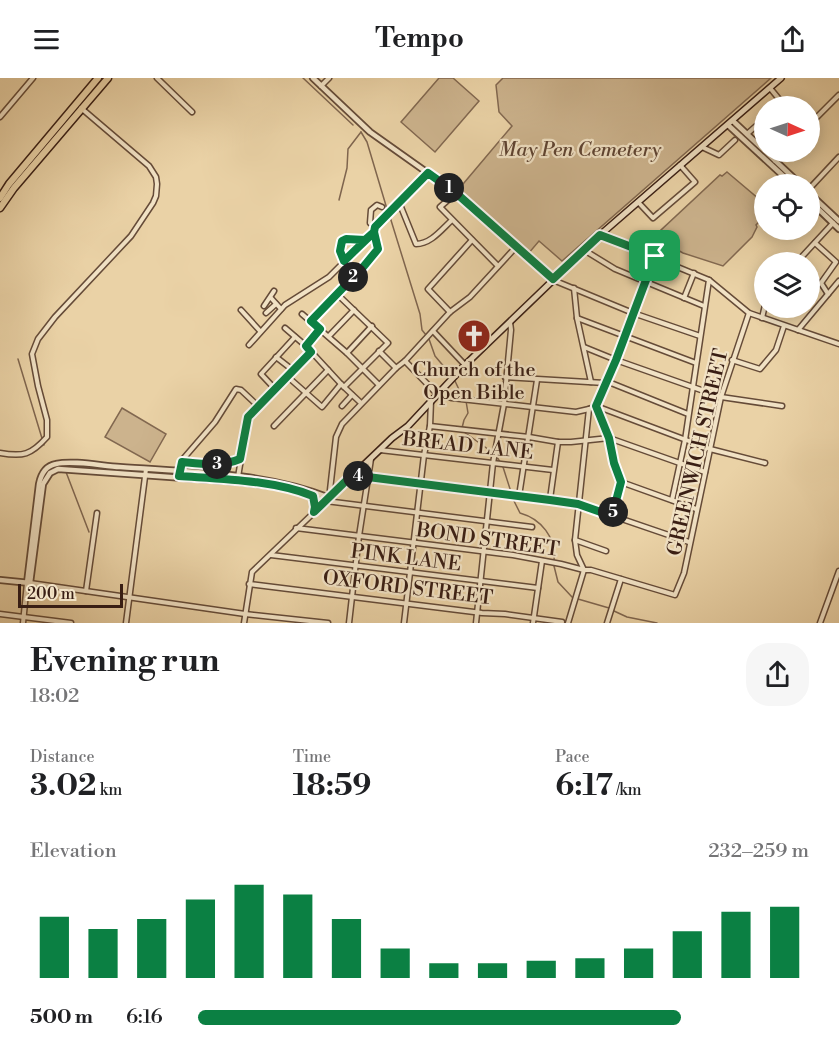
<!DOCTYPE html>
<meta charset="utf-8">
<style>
:root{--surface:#fff;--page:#f6f6f6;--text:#202124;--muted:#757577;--accent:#0b8043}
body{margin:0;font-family:"Libre Bodoni",serif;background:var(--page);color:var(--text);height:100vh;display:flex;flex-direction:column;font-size:22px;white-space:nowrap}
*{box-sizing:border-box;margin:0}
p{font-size:20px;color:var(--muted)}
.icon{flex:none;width:33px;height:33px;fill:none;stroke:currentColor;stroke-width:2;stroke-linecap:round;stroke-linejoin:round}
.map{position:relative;height:545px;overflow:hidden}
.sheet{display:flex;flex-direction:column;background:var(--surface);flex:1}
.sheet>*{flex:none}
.needle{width:39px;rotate:93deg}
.buttons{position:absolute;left:754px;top:18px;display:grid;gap:12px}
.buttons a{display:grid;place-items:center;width:66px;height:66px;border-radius:50%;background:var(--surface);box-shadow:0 3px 15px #0003;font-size:30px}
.scale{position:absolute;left:18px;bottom:15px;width:105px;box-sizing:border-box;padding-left:6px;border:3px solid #391e14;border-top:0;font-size:16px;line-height:21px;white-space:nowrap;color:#391e14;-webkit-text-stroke:4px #f1e2c5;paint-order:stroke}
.pin{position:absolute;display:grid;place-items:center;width:51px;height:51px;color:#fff;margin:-26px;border-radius:12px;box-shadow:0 3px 9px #0006}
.km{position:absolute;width:30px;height:30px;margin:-15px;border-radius:50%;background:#222;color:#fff;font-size:16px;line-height:30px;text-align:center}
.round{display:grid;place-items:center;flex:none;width:63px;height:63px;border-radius:24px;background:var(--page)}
.headline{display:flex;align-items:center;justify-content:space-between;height:102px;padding:0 30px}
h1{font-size:33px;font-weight:700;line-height:45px}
.stats{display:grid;grid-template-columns:repeat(3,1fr);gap:9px;height:102px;padding:6px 30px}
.stats div{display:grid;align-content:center}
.stats b{font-size:30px;font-weight:700}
.stats small{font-size:16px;font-weight:400}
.stats p{font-size:16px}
.chart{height:168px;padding:12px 30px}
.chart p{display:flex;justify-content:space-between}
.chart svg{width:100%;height:108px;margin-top:6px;stroke:var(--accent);stroke-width:6}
ul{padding:0 30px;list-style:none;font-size:20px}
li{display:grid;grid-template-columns:96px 72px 1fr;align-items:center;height:45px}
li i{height:15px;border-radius:8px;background:var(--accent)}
header{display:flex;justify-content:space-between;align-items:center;height:78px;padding:0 30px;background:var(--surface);font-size:27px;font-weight:700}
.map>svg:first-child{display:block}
.green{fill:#ccb38d;stroke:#826850;stroke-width:1.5}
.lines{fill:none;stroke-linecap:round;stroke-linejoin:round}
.stream{stroke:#7f654e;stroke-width:1.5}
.minor-casing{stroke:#654b38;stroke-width:7}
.tertiary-casing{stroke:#654b38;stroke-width:8}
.secondary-casing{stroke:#391e14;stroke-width:8}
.trunk-casing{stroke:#391e14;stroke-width:9}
.minor{stroke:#f1e2c5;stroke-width:4}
.tertiary{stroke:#f1e2c5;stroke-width:4.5}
.secondary{stroke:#f1e2c5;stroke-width:5}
.trunk{stroke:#ead2a6;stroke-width:6}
.route-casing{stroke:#fff;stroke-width:12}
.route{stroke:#0b8043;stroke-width:8}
.labels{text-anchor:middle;stroke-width:4.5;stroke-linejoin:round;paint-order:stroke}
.park-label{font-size:20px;font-style:italic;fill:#5e4332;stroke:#f1e2c5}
.poi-label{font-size:20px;fill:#391e14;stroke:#f1e2c5}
.street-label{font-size:20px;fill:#391e14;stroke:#f1e2c5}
</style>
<header><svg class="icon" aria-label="menu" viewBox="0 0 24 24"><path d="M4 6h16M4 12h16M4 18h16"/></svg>Tempo<svg class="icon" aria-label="share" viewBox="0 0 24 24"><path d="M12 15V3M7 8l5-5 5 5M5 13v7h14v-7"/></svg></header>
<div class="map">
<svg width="839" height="545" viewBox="0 0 839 545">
<rect width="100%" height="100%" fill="#ead2a6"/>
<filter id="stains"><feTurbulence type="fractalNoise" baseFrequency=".00333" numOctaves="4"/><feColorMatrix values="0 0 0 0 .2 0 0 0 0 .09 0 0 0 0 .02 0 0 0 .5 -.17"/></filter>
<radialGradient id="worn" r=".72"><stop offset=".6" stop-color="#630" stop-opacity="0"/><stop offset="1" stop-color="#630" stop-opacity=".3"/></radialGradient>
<g class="green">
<path d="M439,0H453L479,23L435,74L401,44Z"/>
<path d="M503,0H771L562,183L539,163L528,176L458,112L512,48L499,34L496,7Z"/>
<path d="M727,94L765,126V138L756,147L757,149L752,159L723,188L683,175L663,164L664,160L659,157L660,153L720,97L722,98Z"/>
<path d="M122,330L166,356L150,384L105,359Z"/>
</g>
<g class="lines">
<g class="stream">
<path d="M303,0L353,47"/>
<path d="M361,54L367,64L387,131"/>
<path d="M339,122L347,90L348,71L361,54"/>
<path d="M390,139L420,236L422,252L426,257"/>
<path d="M429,261L435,278L451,297"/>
<path d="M18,281L44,367"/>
<path d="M455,303L462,318"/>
<path d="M462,350L464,342L468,335L466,323"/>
<path d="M464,354L492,374"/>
<path d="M497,379L500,384"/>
<path d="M503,389L511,414"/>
<path d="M66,394L89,454"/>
<path d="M513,421L520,435C541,441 556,459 554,482"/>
<path d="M554,488L558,504L572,519"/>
<path d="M578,521L609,530"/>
<path d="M614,533L627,539L657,545"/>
</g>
<g class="minor-casing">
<g id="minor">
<path d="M157,0L192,34"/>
<path d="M321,8L329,0"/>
<path d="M770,10L779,21L778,28"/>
<path d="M0,39L33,0"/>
<path d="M810,46L839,17"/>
<path d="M747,56L765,40"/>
<path d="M702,69L719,77L735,62"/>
<path d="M775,83L783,74"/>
<path d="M810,110L839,79"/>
<path d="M456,115L440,129L498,188"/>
<path d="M399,124L416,166C431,166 442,151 452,142"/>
<path d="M638,124L653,140L695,104L680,87"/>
<path d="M375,149L370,145L371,132L377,127L382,129"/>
<path d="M600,157L709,202L749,235L839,266"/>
<path d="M815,165L836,184L821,205L828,216"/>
<path d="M584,172L615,191L704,228"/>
<path d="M344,183L340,173L342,163L346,161L364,162"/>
<path d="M797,184L833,145"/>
<path d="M553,202L633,235L700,258"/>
<path d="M574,210L577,240L591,304"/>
<path d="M271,220L281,231"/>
<path d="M684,220L694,195"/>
<path d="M264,228L274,213"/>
<path d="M241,232L260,253"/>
<path d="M450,234L428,211L472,162"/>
<path d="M266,235L276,226"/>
<path d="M302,236L347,275L379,307"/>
<path d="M577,240L696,285"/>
<path d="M762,240L765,227"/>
<path d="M311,243L377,173C380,165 372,158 375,149L428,95"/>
<path d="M285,250L306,268L341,306"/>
<path d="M798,252L839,203"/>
<path d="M433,253L465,287"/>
<path d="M329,258L354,232"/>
<path d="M249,267L285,227L329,199L374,154"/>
<path d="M306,268L320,251"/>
<path d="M584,269L616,282L721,319L782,328"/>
<path d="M379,273L396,290"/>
<path d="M347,275L372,248"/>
<path d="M276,279L294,293"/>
<path d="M732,282L760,291L776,272L784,248"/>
<path d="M405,283L437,316L452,320L576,334L589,331"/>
<path d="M288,299L322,329L341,306L344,309L388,265L337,216"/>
<path d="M505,299L605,305L596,328L609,360L614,385L621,404L696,431"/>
<path d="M606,303L688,336"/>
<path d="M605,305L625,258L655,178"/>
<path d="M344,309L361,325"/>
<path d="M276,312L261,296L295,259"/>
<path d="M342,328L352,317"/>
<path d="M274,348L328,292"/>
<path d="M430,348L529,359L558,364H571L609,360L705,394"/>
<path d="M380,372L553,392"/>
<path d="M0,375C23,379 31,377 47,359V342L38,308L32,276L38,261L55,239L131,158L153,125L156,118L157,106L156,99L149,88L81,30"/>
<path d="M182,384C202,386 221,389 240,381"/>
<path d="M353,397L578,426L689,464"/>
<path d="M179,398L183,381L215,344L236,311L241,312L258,328"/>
<path d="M238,399L248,339L311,274"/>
<path d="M332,417L330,412L336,359L342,346L396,290L405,283L450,234L470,219L516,169"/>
<path d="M519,418L537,302"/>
<path d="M550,421L558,364"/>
<path d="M672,422L685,362L709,202"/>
<path d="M612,437L621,404"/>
<path d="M296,450L513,477L561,486L584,492H591L675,517L684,495L721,319L749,235"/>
<path d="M575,462L606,473"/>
<path d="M271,477L538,510"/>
<path d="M30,505L245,536L328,545"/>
<path d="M249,506L482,535L505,536L562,544"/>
<path d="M86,513L97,435"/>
<path d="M0,536L71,545"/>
<path d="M23,545L27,505"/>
<path d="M126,545L146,391"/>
<path d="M244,545L252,494L326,423L532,449"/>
<path d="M349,545L359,458L371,381"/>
<path d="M404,545L424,377L430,348L431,323"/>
<path d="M476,545L493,385L504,326L511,252L510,244"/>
<path d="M533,545L542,483"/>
<path d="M568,545L584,492L577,477L575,462L589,331L596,328L710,371L765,385"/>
<path d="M607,545L621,501"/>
<path d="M820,545L839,493"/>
</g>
</g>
<g class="tertiary-casing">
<g id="tertiary">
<path d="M313,0L370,54L456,115L553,201"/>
<path d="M733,43L800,106"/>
<path d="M728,47L792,106"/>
<path d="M810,116L839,143"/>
<path d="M810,123L839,151"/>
<path d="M313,418L315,429L314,434"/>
<path d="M0,502L30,505L43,406L50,395L58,391L240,404L295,411L326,423"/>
<path d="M27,505L39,406C41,396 45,388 56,386C73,382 102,388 120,389C190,394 264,394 330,420"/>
</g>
</g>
<g class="secondary-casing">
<path id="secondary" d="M326,423L392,360L408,348L465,287L600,157L781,0"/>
</g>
<g class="trunk-casing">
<g id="trunk">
<path d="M0,120L9,106L98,0"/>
<path d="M0,130L14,110L108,0"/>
</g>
</g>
<use href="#minor" class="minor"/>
<use href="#tertiary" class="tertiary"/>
<use href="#secondary" class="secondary"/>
<use href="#trunk" class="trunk"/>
</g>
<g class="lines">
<g class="route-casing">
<path id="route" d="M655,178L600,157L553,201L456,115L428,95L375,149L374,154L344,183L340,173L342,163L346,161L365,162L374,154L378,171L364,188L311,243L320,251L306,268L311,274L248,339L240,381C221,389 202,386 182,384L179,398C222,401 274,402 313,418L315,429L314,434L352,397L550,422L578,426L612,438L621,404L614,385L609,360L596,328L616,282L655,178"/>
</g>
<use href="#route" class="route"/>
</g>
<defs>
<g id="church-disc" transform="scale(1.725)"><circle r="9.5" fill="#8f2418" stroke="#f1e2c5"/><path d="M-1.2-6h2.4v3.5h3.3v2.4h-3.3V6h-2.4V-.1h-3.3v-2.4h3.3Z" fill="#fff"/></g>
</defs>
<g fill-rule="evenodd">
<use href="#church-disc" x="474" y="258"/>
</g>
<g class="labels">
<g class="park-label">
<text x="580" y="78">May Pen Cemetery</text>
</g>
<g class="poi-label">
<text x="474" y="298">Church of the<tspan x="474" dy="23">Open Bible</tspan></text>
</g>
<g class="street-label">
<text transform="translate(468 367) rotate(6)" y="7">BREAD LANE</text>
<text transform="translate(697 374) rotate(-77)" y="7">GREENWICH STREET</text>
<text transform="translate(488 461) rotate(8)" y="7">BOND STREET</text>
<text transform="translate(406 479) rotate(7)" y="7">PINK LANE</text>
<text transform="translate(408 509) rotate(7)" y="7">OXFORD STREET</text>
</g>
</g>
<rect width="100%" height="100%" filter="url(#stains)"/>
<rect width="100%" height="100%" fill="url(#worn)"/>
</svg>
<div class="buttons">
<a><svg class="needle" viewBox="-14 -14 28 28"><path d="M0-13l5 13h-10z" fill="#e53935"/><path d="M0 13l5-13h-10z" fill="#757577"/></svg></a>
<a><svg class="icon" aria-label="locate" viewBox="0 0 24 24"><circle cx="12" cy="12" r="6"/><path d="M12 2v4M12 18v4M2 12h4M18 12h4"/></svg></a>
<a><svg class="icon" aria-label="layers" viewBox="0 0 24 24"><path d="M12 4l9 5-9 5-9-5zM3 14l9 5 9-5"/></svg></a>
</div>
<div class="scale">200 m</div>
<div class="pin" style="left:655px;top:178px;background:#1e9e55"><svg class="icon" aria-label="arrive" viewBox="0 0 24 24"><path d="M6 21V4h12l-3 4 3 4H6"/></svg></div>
<b class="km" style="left:449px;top:110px">1</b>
<b class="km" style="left:353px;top:199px">2</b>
<b class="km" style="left:217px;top:386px">3</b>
<b class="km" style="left:358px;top:398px">4</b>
<b class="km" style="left:613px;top:434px">5</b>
</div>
<section class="sheet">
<div class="headline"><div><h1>Evening run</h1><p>18:02</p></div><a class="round"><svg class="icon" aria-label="share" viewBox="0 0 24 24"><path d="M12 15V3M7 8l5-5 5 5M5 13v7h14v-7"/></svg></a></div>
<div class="stats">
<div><p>Distance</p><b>3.02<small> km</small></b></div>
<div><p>Time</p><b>18:59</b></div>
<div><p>Pace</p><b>6:17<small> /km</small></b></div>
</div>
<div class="chart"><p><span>Elevation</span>232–259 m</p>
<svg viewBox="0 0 160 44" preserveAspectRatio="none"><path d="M5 44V19M15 44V24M25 44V20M35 44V12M45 44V6M55 44V10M65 44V20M75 44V32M85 44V38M95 44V38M105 44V37M115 44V36M125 44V32M135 44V25M145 44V17M155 44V15"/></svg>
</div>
<ul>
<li><b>500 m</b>6:16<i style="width:79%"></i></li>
</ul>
</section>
